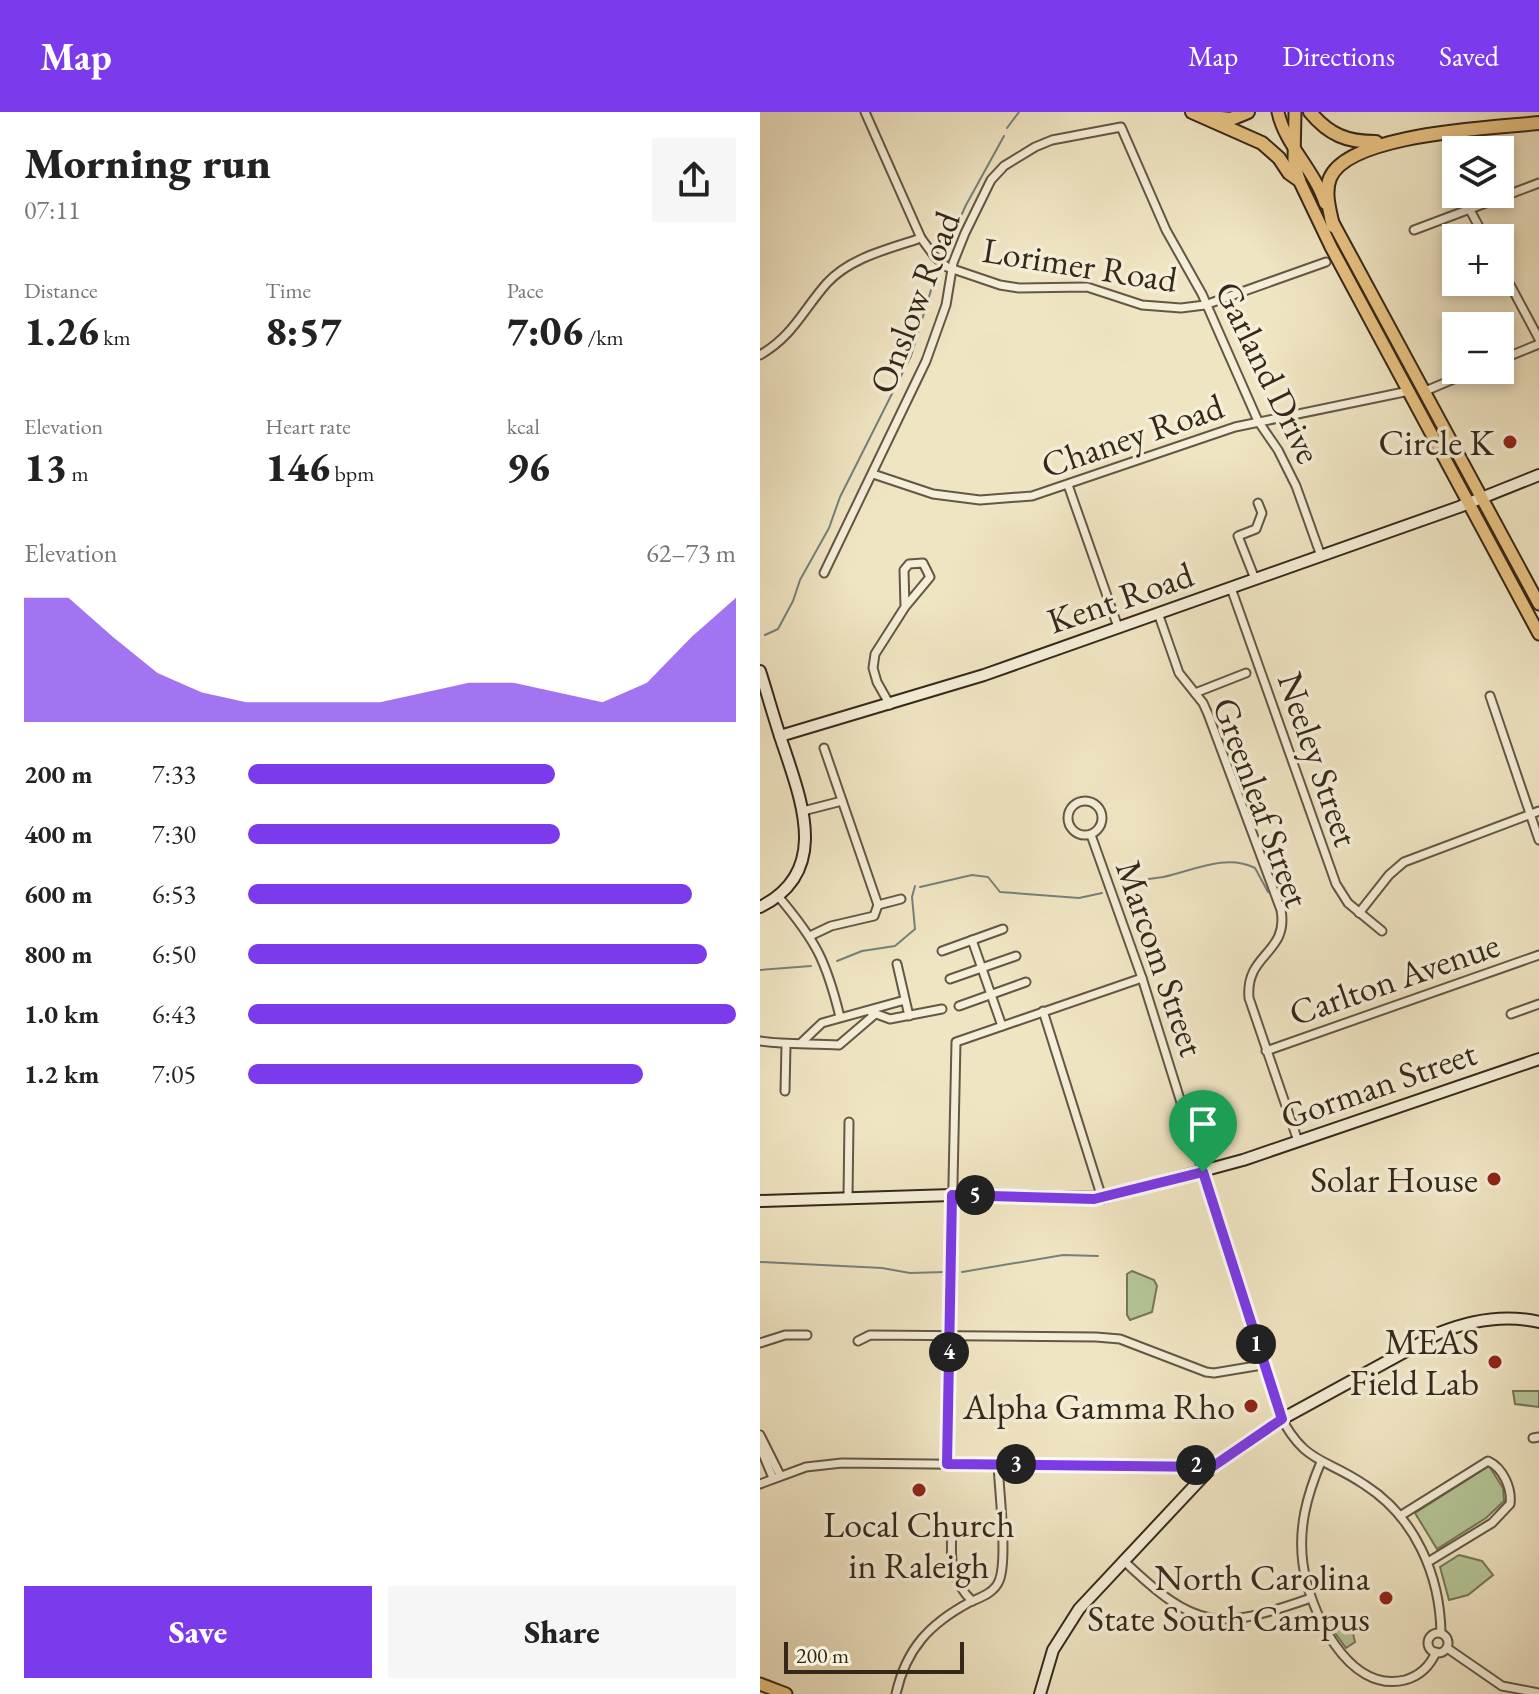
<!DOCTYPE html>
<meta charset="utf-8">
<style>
:root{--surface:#fff;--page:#f6f6f6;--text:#222;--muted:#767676;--accent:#7c3aed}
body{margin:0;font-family:"EB Garamond",serif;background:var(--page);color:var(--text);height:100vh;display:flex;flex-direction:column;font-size:30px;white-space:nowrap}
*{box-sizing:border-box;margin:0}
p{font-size:26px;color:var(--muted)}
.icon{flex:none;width:44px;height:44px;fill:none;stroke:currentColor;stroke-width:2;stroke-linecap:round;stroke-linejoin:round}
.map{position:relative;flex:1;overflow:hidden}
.panel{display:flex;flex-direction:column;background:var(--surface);width:760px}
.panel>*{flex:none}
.fabs{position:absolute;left:682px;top:24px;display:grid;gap:16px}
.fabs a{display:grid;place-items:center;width:72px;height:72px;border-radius:0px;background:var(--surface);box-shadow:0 4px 12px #0003;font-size:40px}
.scale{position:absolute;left:24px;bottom:20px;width:180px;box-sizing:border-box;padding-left:8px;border:4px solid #352819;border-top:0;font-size:22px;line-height:28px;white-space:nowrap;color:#352819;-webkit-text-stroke:6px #f5eed8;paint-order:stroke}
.pin{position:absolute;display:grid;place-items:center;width:68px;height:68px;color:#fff;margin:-82px -34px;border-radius:50% 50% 50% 0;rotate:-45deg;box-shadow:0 0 8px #0007}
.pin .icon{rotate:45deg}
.km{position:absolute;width:40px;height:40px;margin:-20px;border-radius:50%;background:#222;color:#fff;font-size:22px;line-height:40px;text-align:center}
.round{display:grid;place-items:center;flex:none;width:84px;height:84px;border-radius:0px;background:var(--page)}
.summary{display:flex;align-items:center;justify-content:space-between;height:136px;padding:0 24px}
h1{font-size:44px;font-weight:800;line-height:60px}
.stats{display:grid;grid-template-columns:repeat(3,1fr);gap:12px;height:136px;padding:8px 24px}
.stats div{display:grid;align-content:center}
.stats b{font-size:40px;font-weight:800}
.stats small{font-size:22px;font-weight:400}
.stats p{font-size:22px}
.chart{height:224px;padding:16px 24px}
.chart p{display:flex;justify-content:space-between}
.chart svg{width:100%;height:144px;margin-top:8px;fill:var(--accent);opacity:.7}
.cta{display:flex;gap:16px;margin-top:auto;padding:16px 24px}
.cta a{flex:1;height:92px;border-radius:0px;background:var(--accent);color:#fff;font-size:32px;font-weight:800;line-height:92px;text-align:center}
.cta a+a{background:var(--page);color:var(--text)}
ul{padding:0 24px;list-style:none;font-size:26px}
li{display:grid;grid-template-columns:128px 96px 1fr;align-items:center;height:60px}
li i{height:20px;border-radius:10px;background:var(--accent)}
header{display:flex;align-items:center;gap:48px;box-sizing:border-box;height:112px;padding:0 40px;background:var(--accent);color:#fff}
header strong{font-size:38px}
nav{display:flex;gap:44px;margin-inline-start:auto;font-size:28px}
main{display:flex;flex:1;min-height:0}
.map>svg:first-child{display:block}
.green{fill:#b5c697;stroke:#757758;stroke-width:2}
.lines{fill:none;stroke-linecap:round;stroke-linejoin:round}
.stream{stroke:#75817c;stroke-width:2}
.street-casing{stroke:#645744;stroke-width:11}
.secondary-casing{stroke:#352819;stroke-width:14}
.primary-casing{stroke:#352819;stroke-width:15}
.highway-casing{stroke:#352819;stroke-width:16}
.street{stroke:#f5eed8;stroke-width:7}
.secondary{stroke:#f5eed8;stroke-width:10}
.primary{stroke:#e8c282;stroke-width:11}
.highway{stroke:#e8c282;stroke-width:12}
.route-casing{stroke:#fff;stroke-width:16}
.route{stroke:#7c3aed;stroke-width:10}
.poi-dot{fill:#8f2418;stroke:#f5eed8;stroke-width:3}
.labels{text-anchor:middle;stroke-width:7;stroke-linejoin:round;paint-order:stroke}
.street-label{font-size:36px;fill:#352819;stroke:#f5eed8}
.poi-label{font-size:36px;fill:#352819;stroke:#f5eed8;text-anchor:end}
</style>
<header>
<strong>Map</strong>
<nav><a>Map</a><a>Directions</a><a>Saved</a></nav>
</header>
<main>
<section class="panel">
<div class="summary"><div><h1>Morning run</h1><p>07:11</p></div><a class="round"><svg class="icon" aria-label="share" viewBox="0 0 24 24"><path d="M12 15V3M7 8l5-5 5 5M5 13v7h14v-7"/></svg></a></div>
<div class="stats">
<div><p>Distance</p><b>1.26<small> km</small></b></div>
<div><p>Time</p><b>8:57</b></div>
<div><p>Pace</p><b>7:06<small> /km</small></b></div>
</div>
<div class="stats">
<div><p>Elevation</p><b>13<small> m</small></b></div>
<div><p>Heart rate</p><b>146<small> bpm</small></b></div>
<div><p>kcal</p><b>96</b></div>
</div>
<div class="chart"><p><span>Elevation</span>62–73 m</p>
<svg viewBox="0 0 160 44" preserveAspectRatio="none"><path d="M0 44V6L10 6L20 18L30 29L40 35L50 38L60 38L70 38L80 38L90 35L100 32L110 32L120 35L130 38L140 32L150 18L160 6V44z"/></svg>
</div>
<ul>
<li><b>200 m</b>7:33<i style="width:63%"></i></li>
<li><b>400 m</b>7:30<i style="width:64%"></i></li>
<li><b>600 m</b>6:53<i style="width:91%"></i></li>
<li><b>800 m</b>6:50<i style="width:94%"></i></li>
<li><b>1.0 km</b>6:43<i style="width:100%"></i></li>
<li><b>1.2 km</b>7:05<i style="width:81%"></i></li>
</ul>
<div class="cta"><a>Save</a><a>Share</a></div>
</section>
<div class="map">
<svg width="779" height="1582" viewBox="0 0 779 1582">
<rect width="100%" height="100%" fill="#f0e5c3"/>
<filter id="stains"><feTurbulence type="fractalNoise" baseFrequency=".0025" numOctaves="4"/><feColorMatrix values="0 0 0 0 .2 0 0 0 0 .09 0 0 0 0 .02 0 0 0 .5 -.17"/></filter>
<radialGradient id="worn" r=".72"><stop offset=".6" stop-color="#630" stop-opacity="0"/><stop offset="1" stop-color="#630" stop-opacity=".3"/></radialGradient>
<g class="green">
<path d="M372,1159L394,1168L397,1174L392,1200L370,1208L367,1203V1162Z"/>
<path d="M753,1279H779V1295L755,1292Z"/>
<path d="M729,1354L743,1376L744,1389L726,1406L677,1437L655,1401Z"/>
<path d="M699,1443L722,1449L733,1463L708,1483L689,1488L680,1455Z"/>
<path d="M577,1510H582L592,1517L595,1530L586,1536L572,1517Z"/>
</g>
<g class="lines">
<g class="stream">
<path d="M247,16L259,0"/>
<path d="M184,141L206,93L244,24"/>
<path d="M5,523L18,517L33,489L40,468L69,416L80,385L151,244L178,155"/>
<path d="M160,775L212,763L228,765L240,780L319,786L342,781"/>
<path d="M361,775C377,767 386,768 403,765C432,759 466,741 495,756L508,780"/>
<path d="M77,849L102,839L135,834L155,817L152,785L155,774"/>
<path d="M0,858L51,854"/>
<path d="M0,1150L122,1156L150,1161L185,1160"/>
<path d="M202,1160L303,1143L338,1144"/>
</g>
<g class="street-casing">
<g id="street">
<path d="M105,0L161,126L175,145L187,155L240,173L259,176L327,175L382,193L421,196L445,193L566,150"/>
<path d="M710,98L725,126"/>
<path d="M654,118L779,71"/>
<path d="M740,154L779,227"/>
<path d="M0,243C33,224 43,198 67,171C91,145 129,137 161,126"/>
<path d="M740,248L779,232"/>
<path d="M663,280L715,258"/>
<path d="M113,362L173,382L220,388L272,384L475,315L649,279"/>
<path d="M308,373L358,515"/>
<path d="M64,461L166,249L186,193L193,151L205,121L231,68L244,54L275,35L292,28L361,15L406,118L442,182L498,309L518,338L536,374L561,444"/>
<path d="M495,467L478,424L496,417L502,401L498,391"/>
<path d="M471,476L576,772L588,791L622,819"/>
<path d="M398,501L419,561L443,591L448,602L521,798C529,842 485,841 489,886L538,1029"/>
<path d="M435,581L486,561"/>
<path d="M730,584L779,728"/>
<path d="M130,593L117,570L113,556L115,542L145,495L144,458L149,452L163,451L170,465L145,495"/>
<path d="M64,636L118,793"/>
<circle cx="325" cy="706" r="17"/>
<path d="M43,699L82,689"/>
<path d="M331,723L382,866L518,1300C545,1353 562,1344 605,1373C655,1405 680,1463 681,1521"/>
<path d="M18,784C56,829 66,848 80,905"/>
<path d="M599,801L629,763L644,750L779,699"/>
<path d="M50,824L71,814L114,804L118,793L141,787"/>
<path d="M212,828L242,914"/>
<path d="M182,839L243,817"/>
<path d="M137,852L149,904"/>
<path d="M190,867L256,844"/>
<path d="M199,894L266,870"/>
<path d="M283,899L342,1086"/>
<path d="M111,900L130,907L182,897"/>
<path d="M751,902L779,892"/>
<path d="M0,929C26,933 53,931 79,933L114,903"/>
<path d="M42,930L62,911L145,888"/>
<path d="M506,939L779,843"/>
<path d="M25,979L26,933"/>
<path d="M88,1085L89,1010"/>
<path d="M98,1229L110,1223L336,1225L360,1227L446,1260L454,1261L502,1253"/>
<path d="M0,1231L25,1223H47"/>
<path d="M0,1323L20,1363"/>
<path d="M773,1326L779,1325"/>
<path d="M0,1335L13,1366"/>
<path d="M561,1350C547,1383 538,1416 543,1452C549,1497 587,1582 645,1568C659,1564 670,1554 676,1540"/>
<path d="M187,1352L196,930L382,866"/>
<path d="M0,1372L46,1355L82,1351L452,1355"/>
<path d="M640,1404L728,1349C743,1356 752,1376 750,1392L732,1411L668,1450"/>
<path d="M192,1420C190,1449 191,1468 212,1489"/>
<path d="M363,1448C436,1518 457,1519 551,1486"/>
<circle cx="678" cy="1531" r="10"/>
<path d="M687,1536L742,1574L779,1581"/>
<path d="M136,1582C146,1537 169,1512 210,1490C221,1485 234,1481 239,1469C248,1448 239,1378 238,1352"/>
</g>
</g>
<g class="secondary-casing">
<g id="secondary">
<path d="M0,559C8,584 15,610 24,636C43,693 69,761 0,795"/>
<path d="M20,624L224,563L699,395L779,363"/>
<path d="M0,1089L192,1083L342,1086L483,1048L779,947"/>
<path d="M280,1582L293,1538L319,1497L452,1355L522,1307L679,1221C711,1208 745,1202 779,1210"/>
</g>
</g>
<g class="primary-casing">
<g id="primary">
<path d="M518,0C525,33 554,57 565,91"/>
<path d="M535,0L534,48L539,68L571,135L779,522"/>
<path d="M571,107L779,492"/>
<path d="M0,1572L26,1582"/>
</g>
</g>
<g class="highway-casing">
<g id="highway">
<path d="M432,0L502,31L519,46L529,61L539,68"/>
<path d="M550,0C569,23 587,30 616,30"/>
<path d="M450,5L471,7L488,0"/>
<path d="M573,114C570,99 564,81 570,66C589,21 734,16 779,11"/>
</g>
</g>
<use href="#street" class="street"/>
<use href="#secondary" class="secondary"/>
<use href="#primary" class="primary"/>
<use href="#highway" class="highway"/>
</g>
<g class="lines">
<g class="route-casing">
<path id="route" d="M443,1060L522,1307L452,1355L187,1352L192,1083L334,1087Z"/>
</g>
<use href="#route" class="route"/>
</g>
<g class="poi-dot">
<circle cx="750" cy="330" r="8"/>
<circle cx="734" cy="1067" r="8"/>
<circle cx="735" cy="1250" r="8"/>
<circle cx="491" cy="1294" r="8"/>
<circle cx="159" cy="1378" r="8"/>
<circle cx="626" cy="1486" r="8"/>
</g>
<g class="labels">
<g class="street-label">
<text transform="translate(320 152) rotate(9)" y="13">Lorimer Road</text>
<text transform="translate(154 190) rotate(-69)" y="13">Onslow Road</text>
<text transform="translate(509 260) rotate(64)" y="13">Garland Drive</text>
<text transform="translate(372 323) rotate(-19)" y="13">Chaney Road</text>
<text transform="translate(360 485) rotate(-19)" y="13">Kent Road</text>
<text transform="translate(559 647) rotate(71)" y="13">Neeley Street</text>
<text transform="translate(502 690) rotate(70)" y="13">Greenleaf Street</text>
<text transform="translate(401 846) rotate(71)" y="13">Marcom Street</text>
<text transform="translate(634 866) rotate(-19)" y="13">Carlton Avenue</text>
<text transform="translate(618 972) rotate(-19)" y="13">Gorman Street</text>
</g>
<g class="poi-label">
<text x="734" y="343">Circle K</text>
<text x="718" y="1080">Solar House</text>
<text x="719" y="1242">MEAS<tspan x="719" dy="41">Field Lab</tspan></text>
<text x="475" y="1307">Alpha Gamma Rho</text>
<text x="159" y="1425" text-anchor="middle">Local Church<tspan x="159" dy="41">in Raleigh</tspan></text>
<text x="610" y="1478">North Carolina<tspan x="610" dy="41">State South Campus</tspan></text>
</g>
</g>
<rect width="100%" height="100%" filter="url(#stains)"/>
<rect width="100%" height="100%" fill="url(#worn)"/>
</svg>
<div class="fabs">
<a><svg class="icon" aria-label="layers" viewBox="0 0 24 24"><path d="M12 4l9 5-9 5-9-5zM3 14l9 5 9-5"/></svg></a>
<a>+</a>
<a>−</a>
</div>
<div class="scale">200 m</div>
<div class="pin" style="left:443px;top:1060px;background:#1e9e55"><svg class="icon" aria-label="arrive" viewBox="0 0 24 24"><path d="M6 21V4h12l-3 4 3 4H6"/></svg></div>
<b class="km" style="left:496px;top:1232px">1</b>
<b class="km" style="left:436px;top:1353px">2</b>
<b class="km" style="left:256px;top:1352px">3</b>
<b class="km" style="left:189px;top:1240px">4</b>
<b class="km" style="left:215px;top:1083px">5</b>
</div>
</main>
